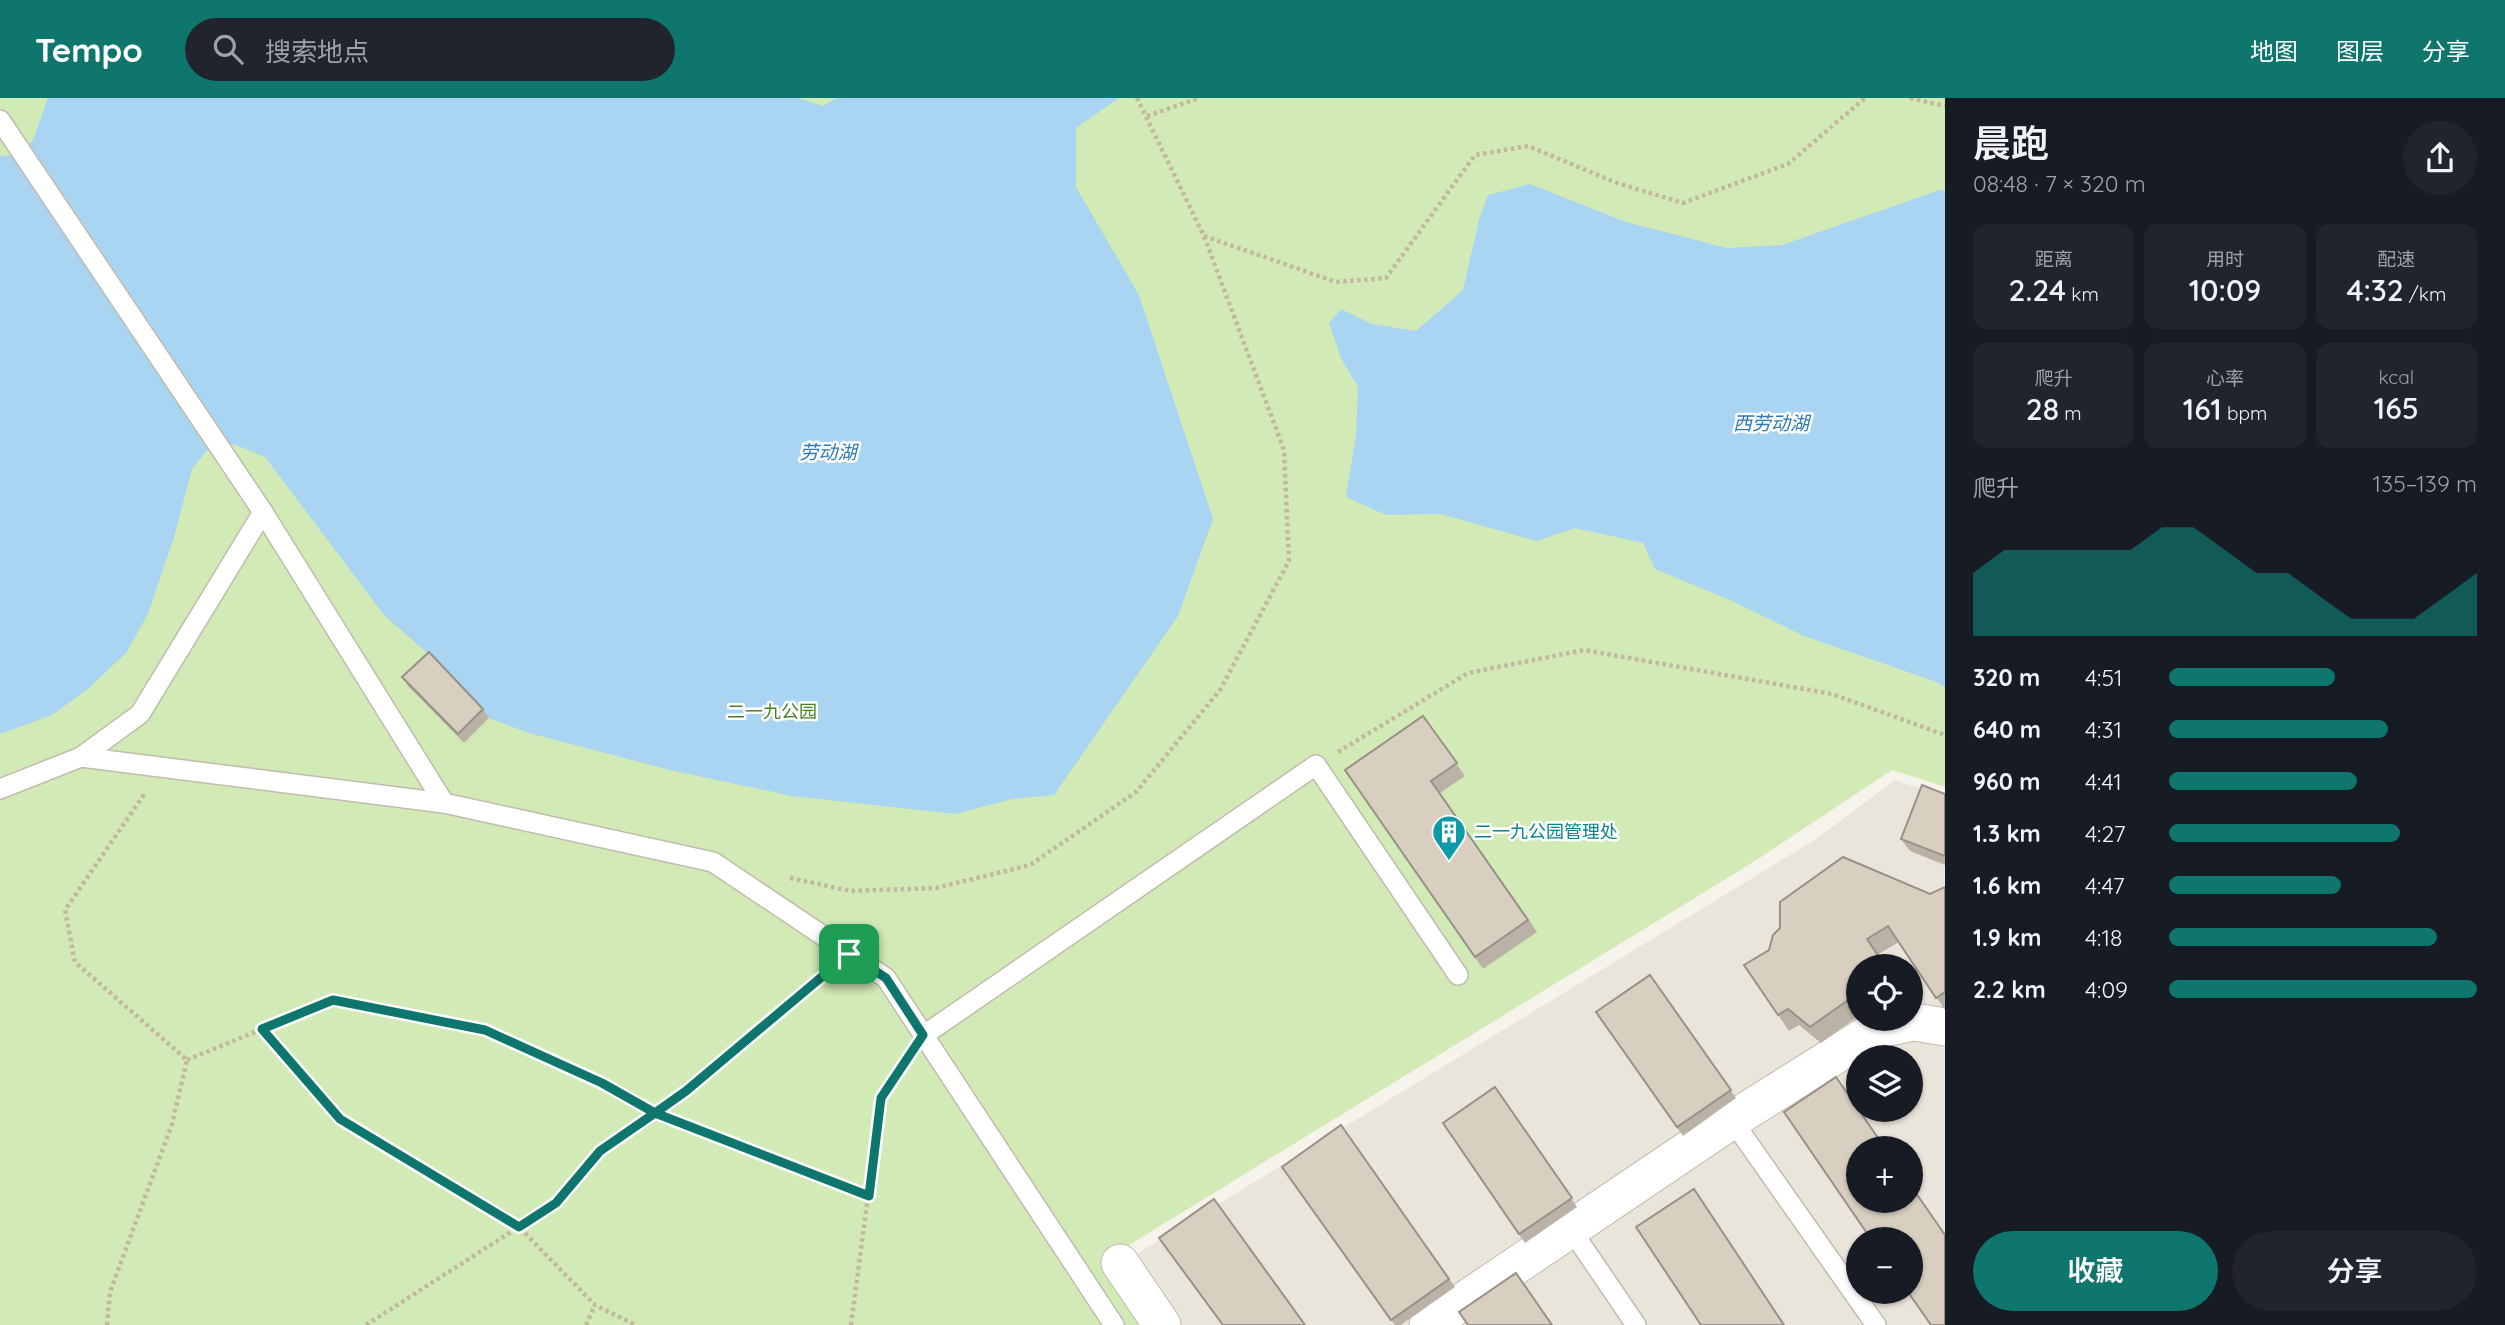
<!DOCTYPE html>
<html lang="zh">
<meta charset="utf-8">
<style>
:root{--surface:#171b24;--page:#20242c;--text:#f1f3f6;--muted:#9ea1a6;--accent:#0f766e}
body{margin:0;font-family:Quicksand,"Noto Sans SC",sans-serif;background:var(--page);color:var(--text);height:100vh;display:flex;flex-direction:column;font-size:26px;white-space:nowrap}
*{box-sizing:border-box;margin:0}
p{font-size:23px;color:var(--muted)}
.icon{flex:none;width:38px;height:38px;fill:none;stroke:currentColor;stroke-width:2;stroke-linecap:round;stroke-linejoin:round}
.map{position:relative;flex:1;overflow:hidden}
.side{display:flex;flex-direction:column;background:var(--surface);width:560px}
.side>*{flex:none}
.controls{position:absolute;left:1846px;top:856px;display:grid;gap:14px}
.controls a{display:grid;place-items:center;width:77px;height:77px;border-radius:50%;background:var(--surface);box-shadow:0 2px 5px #0004;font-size:35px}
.pin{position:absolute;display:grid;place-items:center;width:60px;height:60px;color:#fff;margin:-30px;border-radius:14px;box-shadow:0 4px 10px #0006}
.round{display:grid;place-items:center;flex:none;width:74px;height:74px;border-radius:37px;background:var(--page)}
.headline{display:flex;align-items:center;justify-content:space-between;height:119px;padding:0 28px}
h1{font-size:38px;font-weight:600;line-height:52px}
.stats{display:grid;grid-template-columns:repeat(3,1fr);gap:10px;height:119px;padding:7px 28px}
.stats div{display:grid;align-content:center;border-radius:14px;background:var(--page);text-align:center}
.stats b{font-size:30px;font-weight:600}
.stats small{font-size:19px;font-weight:400}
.stats p{font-size:19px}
.chart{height:196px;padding:14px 28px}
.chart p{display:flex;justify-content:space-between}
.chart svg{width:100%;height:126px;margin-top:7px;fill:var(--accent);opacity:.7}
.cta{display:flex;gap:14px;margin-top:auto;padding:14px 28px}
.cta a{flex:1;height:80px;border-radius:42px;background:var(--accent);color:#fff;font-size:28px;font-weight:600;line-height:80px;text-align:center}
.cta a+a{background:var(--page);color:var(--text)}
ul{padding:0 28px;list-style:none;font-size:23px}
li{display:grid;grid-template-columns:112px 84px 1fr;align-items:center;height:52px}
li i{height:18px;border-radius:9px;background:var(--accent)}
header{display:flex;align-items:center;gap:42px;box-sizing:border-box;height:98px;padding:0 35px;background:var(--accent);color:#fff}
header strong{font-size:33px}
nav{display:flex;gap:38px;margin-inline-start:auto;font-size:24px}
.search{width:490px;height:63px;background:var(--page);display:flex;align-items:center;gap:18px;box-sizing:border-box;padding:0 24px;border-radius:38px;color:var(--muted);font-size:26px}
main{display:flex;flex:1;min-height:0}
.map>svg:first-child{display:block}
.residential{fill:#eae5da;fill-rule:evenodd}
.green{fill:#d2eab5}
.water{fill:#a9d4f2}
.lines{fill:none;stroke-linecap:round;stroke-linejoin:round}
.lane-casing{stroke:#c2bbae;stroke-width:22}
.street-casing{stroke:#c2bbae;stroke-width:39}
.path{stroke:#c4b79f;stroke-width:4.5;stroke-dasharray:3.5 3.5;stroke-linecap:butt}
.lane{stroke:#fff;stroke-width:19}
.street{stroke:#fff;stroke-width:37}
.wall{fill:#bab2a6}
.building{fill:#d8cfc1;stroke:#979187;stroke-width:2}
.route-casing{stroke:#fff;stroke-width:14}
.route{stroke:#0f766e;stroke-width:9}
.labels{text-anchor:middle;stroke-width:5;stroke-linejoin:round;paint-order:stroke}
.park-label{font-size:18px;fill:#4a7f2a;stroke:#fff}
.culture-label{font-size:18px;fill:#0d838f;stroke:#fff;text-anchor:start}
.water-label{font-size:19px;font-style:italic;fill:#2e7ab2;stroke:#fff}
</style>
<header>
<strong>Tempo</strong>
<div class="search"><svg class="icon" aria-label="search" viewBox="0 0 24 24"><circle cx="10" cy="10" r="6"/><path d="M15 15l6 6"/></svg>搜索地点</div>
<nav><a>地图</a><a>图层</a><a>分享</a></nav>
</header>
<main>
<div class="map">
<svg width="1945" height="1227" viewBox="0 0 1945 1227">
<rect width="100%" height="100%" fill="#f6f3ec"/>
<path class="residential" d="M1895,682L1945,699V1227H1168L1125,1163L1816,741ZM1858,868H1911V920H1858ZM1858,959H1911V1012H1858ZM1858,1050H1911V1102H1858ZM1858,1141H1911V1194H1858Z"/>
<path class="green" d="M0,0H1945V689L1892,672L1755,763L1108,1160L1151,1227H0Z"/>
<g class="water">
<path d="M48,0H798L823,8L836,0H1119L1076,30V89L1139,197L1213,421L1178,518L1054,697L1012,701L955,716L792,698L670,672L529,635L489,620L435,562L384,517L265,359L236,347L214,344L192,371L174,439L148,516L126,555L89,590L52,617L0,636V58L18,57L33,42Z"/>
<path d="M1530,86L1626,124L1727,150L1782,147L1940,92L1945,93V589L1934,583L1804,538L1730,502L1655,471L1643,445L1575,430L1537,443L1440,416L1386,417L1346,399L1356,337L1358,289L1341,260L1329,225L1341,211L1372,226L1416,233L1463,192L1479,122L1488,97Z"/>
</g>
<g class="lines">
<g class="lane-casing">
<g id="lane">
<path d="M0,22L263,414L444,705"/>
<path d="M81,659L140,616L263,414"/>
<path d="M0,691L81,659L444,705L713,764L886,880L1114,1227"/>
<path d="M924,937L1316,667L1458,877"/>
<path d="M1732,1022L1876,1227"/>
<path d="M1570,1130L1636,1227"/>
</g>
</g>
<g class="street-casing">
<g id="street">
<path d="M1120,1165L1162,1227"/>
<path d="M1428,1227L1732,1022L1875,932L1914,924L1945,929"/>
</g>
</g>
<g class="path">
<path d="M1910,0L1945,8"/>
<path d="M1147,18L1199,0"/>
<path d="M1204,138L1336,184L1386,180L1475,57L1528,48L1617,85L1683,105L1788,66L1865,0"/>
<path d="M1338,654L1468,575L1584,552L1832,596L1945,637"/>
<path d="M790,780L851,793L936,790L1030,767L1136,694L1220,592L1289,463L1284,352L1204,138L1137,0"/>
<path d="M262,932L340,1021L519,1129L595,1207L636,1227"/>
<path d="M187,962L333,902L485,932L602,985L655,1015L869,1098"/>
<path d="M107,1227L110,1194L172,1026L187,962L75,864L65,812L145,695"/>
<path d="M366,1227L556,1105L600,1053L686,993L827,874"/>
<path d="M586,1227L595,1207"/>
<path d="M851,1227L881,1000L907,961"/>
</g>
<use href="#lane" class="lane"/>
<use href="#street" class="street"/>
</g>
<g class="wall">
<path d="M402,579L483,611L489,620L464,645L408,588Z"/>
<path d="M1423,618L1465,678L1440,695L1537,834L1483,871L1345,672Z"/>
<path d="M1945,696V767L1910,753L1901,741Z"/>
<path d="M1945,790V912L1899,844L1858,868V918L1821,945L1799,927L1789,933L1744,867Z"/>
<path d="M1650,877L1736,1000L1683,1038L1596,914Z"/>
<path d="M1495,989L1577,1109L1525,1145L1443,1025Z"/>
<path d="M1341,1027L1455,1189L1401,1227H1395L1282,1069Z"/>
</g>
<g class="building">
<path d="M429,554L483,611L458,636L402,579Z"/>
<path d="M1423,618L1457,665L1431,683L1528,822L1475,859L1345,672Z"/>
<path d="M1922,687L1945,696V758L1901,741Z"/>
<path d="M1843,759L1930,796L1945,789V894L1936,900L1888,828L1867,841L1885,868H1858V895L1810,929L1788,911L1778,917L1744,867L1769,852L1773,837L1780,830V804Z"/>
<path d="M1650,877L1731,992L1677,1029L1596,914Z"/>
<path d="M1836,979L1885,1050H1858V1102H1911V1088L1945,1137V1227H1931L1908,1194H1911V1141H1871L1784,1014Z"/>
<path d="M1495,989L1572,1100L1519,1136L1443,1025Z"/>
<path d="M1341,1027L1449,1181L1391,1222L1282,1069Z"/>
<path d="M1694,1091L1784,1227H1701L1636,1129Z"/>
<path d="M1214,1101L1305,1227H1223L1159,1140Z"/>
<path d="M1516,1175L1552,1227H1468L1459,1214Z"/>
</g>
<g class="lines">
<g class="route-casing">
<path id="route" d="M849,856L686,993L655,1015L602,985L485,932L333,902L262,931L340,1021L519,1129L556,1105L600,1053L655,1015L869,1098L881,1000L923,937L886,880L849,856"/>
</g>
<use href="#route" class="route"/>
</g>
<defs>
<g id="building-pin" transform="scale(1.75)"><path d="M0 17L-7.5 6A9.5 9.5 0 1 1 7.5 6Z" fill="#0f9aa8" stroke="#fff"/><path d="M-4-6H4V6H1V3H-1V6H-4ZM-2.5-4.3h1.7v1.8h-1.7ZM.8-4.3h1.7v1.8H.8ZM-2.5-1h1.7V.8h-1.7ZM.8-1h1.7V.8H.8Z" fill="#fff"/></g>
</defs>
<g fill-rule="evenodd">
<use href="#building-pin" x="1449" y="734"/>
</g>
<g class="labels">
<g class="park-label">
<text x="772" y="620">二一九公园</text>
</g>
<g class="culture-label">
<text x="1474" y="740">二一九公园管理处</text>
</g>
<g class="water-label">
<text x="1771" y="332">西劳动湖</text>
<text x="828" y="361">劳动湖</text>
</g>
</g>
</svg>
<div class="controls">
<a><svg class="icon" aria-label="locate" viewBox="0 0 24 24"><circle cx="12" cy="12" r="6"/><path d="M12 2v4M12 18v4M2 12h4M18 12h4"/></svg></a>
<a><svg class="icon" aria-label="layers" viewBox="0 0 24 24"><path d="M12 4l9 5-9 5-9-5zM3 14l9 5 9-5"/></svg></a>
<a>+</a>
<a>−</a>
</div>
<div class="pin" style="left:849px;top:856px;background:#1e9e55"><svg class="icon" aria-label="arrive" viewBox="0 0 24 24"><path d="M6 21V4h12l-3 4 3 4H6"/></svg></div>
</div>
<section class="side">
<div class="headline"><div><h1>晨跑</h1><p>08:48 · 7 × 320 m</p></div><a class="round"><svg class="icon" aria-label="share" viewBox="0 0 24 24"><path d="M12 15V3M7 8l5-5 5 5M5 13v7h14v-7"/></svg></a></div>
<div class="stats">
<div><p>距离</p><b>2.24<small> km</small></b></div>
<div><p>用时</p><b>10:09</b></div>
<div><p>配速</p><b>4:32<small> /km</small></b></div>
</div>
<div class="stats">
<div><p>爬升</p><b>28<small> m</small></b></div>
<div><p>心率</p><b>161<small> bpm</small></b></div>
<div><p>kcal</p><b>165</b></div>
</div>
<div class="chart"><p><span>爬升</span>135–139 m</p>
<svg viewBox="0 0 160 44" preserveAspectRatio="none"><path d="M0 44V22L10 14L20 14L30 14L40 14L50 14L60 6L70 6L80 14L90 22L100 22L110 30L120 38L130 38L140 38L150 30L160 22V44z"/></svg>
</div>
<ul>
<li><b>320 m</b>4:51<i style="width:54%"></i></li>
<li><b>640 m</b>4:31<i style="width:71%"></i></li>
<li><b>960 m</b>4:41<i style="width:61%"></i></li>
<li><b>1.3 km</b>4:27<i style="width:75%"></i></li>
<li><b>1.6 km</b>4:47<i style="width:56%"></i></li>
<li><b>1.9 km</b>4:18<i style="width:87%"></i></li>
<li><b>2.2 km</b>4:09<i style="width:100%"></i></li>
</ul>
<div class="cta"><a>收藏</a><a>分享</a></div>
</section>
</main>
